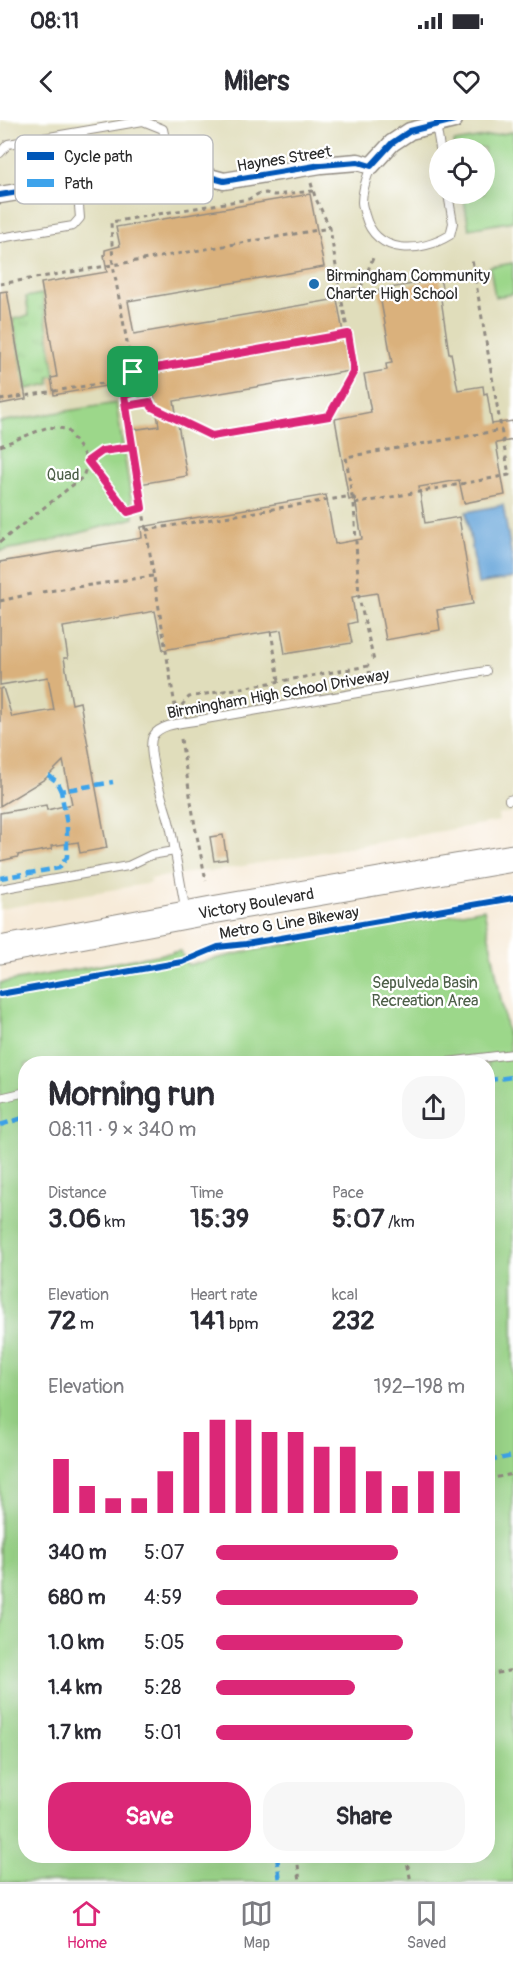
<!DOCTYPE html>
<meta charset="utf-8">
<style>
:root{--surface:#fff;--page:#f7f7f7;--text:#2b2b33;--muted:#7c7c81;--line:#e1e1e2;--accent:#db2777}
body{margin:0;font-family:Pangolin,sans-serif;background:var(--page);color:var(--text);height:100vh;display:flex;flex-direction:column;font-size:22px;white-space:nowrap}
*{box-sizing:border-box;margin:0}
p{font-size:20px;color:var(--muted)}
.icon{flex:none;width:33px;height:33px;fill:none;stroke:currentColor;stroke-width:2;stroke-linecap:round;stroke-linejoin:round}
.map{position:relative;flex:1;overflow:hidden}
.details{position:absolute;left:18px;top:936px;width:477px;height:807px;display:flex;flex-direction:column;background:var(--surface);border-radius:24px;box-shadow:0 6px 24px #0002}
.details>*{flex:none}
.buttons{position:absolute;left:429px;top:18px;display:grid;gap:12px}
.buttons a{display:grid;place-items:center;width:66px;height:66px;border-radius:50%;background:var(--surface);box-shadow:0 6px 24px #0002;font-size:30px}
.pin{position:absolute;display:grid;place-items:center;width:51px;height:51px;color:#fff;margin:-26px;border-radius:12px;box-shadow:0 3px 9px #0006}
.round{display:grid;place-items:center;flex:none;width:63px;height:63px;border-radius:24px;background:var(--page)}
.headline{display:flex;align-items:center;justify-content:space-between;height:102px;padding:0 30px}
h1{font-size:33px;font-weight:800;line-height:45px}
.metrics{display:grid;grid-template-columns:repeat(3,1fr);gap:9px;height:102px;padding:6px 30px}
.metrics div{display:grid;align-content:center}
.metrics b{font-size:26px;font-weight:800}
.metrics small{font-size:16px;font-weight:400}
.metrics p{font-size:16px}
.chart{height:168px;padding:12px 30px}
.chart p{display:flex;justify-content:space-between}
.chart svg{width:100%;height:108px;margin-top:6px;stroke:var(--accent);stroke-width:6}
.primary-button{display:flex;gap:12px;margin-top:auto;padding:12px 30px}
.primary-button a{flex:1;height:69px;border-radius:24px;background:var(--accent);color:#fff;font-size:24px;font-weight:800;line-height:69px;text-align:center}
.primary-button a+a{background:var(--page);color:var(--text)}
ul{padding:0 30px;list-style:none;font-size:20px}
li{display:grid;grid-template-columns:96px 72px 1fr;align-items:center;height:45px}
li i{height:15px;border-radius:8px;background:var(--accent)}
.status{display:flex;justify-content:space-between;align-items:center;height:42px;padding:0 30px;background:var(--surface);direction:ltr}
.status svg{height:16px;fill:currentColor}
header{display:flex;justify-content:space-between;align-items:center;height:78px;padding:0 30px;background:var(--surface);font-size:27px;font-weight:800}
.tabs{display:flex;justify-content:space-around;align-items:center;height:84px;border-top:2px solid var(--line);background:var(--surface);font-size:16px;color:var(--muted)}
.tabs a{display:grid;justify-items:center;gap:3px}
.tabs .selected{color:var(--accent)}
.map>svg:first-child{display:block}
.built{fill:#e0ddbb;fill-rule:evenodd}
.grass{fill:url(#grass-tufts);stroke:#64815a;stroke-width:1.5}
.park{fill:#9cd78a;stroke:#64815a;stroke-width:1.5;fill-rule:evenodd}
.water{fill:#68a6da;stroke:#4a6882;stroke-width:1.5}
.building{fill:#dab17c}
.lines{fill:none;stroke-linecap:round;stroke-linejoin:round}
.lane-casing{stroke:#918b82;stroke-width:10}
.street-casing{stroke:#918b82;stroke-width:19}
.primary-casing{stroke:#918b82;stroke-width:29}
.path{stroke:#918b82;stroke-width:3;stroke-dasharray:4.5 4.5;stroke-linecap:butt}
.lane{stroke:#fff;stroke-width:8}
.street{stroke:#fff;stroke-width:16}
.primary{stroke:#fff;stroke-width:27}
.quiet{stroke:#3ea3eb;stroke-width:4.5;stroke-dasharray:9 4.5;stroke-linecap:butt}
.cycleway-casing{stroke:#fff;stroke-width:10}
.cycleway{stroke:#0057b8;stroke-width:6}
.route-casing{stroke:#fff;stroke-width:12}
.route{stroke:#db2777;stroke-width:8}
.poi-dot{fill:#1f6fb2;stroke:#fff;stroke-width:2}
.labels{text-anchor:middle;stroke-width:4.5;stroke-linejoin:round;paint-order:stroke}
.street-label{font-size:16px;fill:#2b2b2b;stroke:#fff}
.poi-label{font-size:16px;fill:#2b2b2b;stroke:#fff;text-anchor:start}
.park-label{font-size:16px;fill:#4d5f48;stroke:#fff}
.key{fill:#fff;stroke:#bfbfbf;stroke-width:1.5}
.key-label{font-size:16px;fill:#2b2b2b}
</style>
<div class="status"><b>08:11</b><svg viewBox="0 0 49 12"><path d="M0 12V9h3v3zM5 12V6h3v6zM10 12V3h3v9zM15 12V0h3v12zM26 1h20v11H26zM47 4h2v5h-2z"/></svg></div>
<header><svg class="icon" aria-label="back" viewBox="0 0 24 24"><path d="M15 5l-7 7 7 7"/></svg>Milers<svg class="icon" aria-label="heart" viewBox="0 0 24 24"><path d="M12 20l-8-8c-3-5 5-10 8-4 3-6 11-1 8 4z"/></svg></header>
<div class="map">
<svg width="513" height="1762" viewBox="0 0 513 1762">
<defs>
<pattern id="grass-tufts" width="24" height="20" patternUnits="userSpaceOnUse" patternTransform="scale(1.5)"><rect width="24" height="20" fill="#9cd78a"/><path d="M3 7l-1-3M5 7V3M7 7l1-3M15 17l-1-3M17 17v-4M19 17l1-3" fill="none" stroke="#87b977"/></pattern>
</defs>
<rect width="100%" height="100%" fill="#fff"/>
<filter id="ink" filterUnits="userSpaceOnUse"><feTurbulence type="fractalNoise" baseFrequency=".0167" numOctaves="2"/><feDisplacementMap in="SourceGraphic" scale="12" xChannelSelector="R" yChannelSelector="G"/><feConvolveMatrix kernelMatrix="1 2 1 2 8 2 1 2 1" color-interpolation-filters="sRGB"/></filter>
<filter id="wash" filterUnits="userSpaceOnUse"><feTurbulence type="fractalNoise" baseFrequency=".008" numOctaves="4" result="noise"/><feDisplacementMap in="SourceGraphic" scale="24" xChannelSelector="R" yChannelSelector="G"/><feGaussianBlur stdDeviation="1.35" result="paint"/><feColorMatrix in="noise" values="0 0 0 0 0 0 0 0 0 0 0 0 0 0 0 0 0 1.4 0 .05"/><feComposite in="paint" operator="in"/></filter>
<g filter="url(#wash)">
<rect width="100%" height="100%" fill="#f7ebd9"/>
<path class="built" d="M0,0H513V692L498,695L499,701L209,752L208,750L155,758L150,759L151,763L0,789ZM440,28H484V74H440Z"/>
<path class="grass" d="M42,174L55,256L49,257L50,264L26,269L13,199L29,196L26,177Z"/>
<g class="park">
<path d="M513,12V101L469,109L463,74H484V28H455L454,22Z"/>
<path d="M513,143V174L495,177L490,147Z"/>
<path d="M116,283L134,398L47,422L0,431V302Z"/>
<path d="M484,789L513,943V1762H0V863L180,831L188,845L249,831ZM26,944H488V1736H26Z"/>
</g>
<path class="water" d="M503,385L513,444V458L478,464L466,392Z"/>
<g id="blocks">
<g class="building">
<path d="M310,74L324,147L128,181L134,214L337,179L350,251L174,281L187,356L134,365L125,311L159,306L154,275L120,281L117,264L54,275L51,258L57,257L41,163L107,152L104,135H105V130L120,126L116,107Z"/>
<path d="M440,159L443,171L440,172L449,233H451L458,270L483,266L484,274L487,273L492,304L513,301V320L496,323L505,375L464,383L459,360L419,367L425,403L459,397L473,484L437,490L440,510L386,520L377,473L352,477L356,502L348,504L352,523L285,534L281,510L163,530L155,491L63,507L68,538H64L72,584L80,582L107,728L80,733L78,722L51,726L52,729L18,735V737L0,741V693L46,685L47,690L72,684L63,641L45,659L0,686V569L3,568L12,597L54,590L48,557L0,565V442L142,418L141,407L326,375L335,424L362,419L355,378L349,380L335,299L371,292L364,254L387,250L386,244L392,243L379,170Z"/>
<path d="M7,171L26,279L0,284V172Z"/>
<path d="M223,715L227,739L214,741L210,717Z"/>
</g>
</g>
</g>
<g filter="url(#ink)">
<use href="#blocks" fill-opacity="0" stroke="#918b82" stroke-width="1.5"/>
<g class="lines">
<g class="lane-casing">
<g id="lane">
<path d="M436,4L440,28"/>
<path d="M0,33L8,24L143,1L163,9L171,48"/>
<path d="M371,46C367,57 362,69 362,82C362,86 364,91 365,95C376,136 421,133 450,115L453,103L448,74"/>
<path d="M0,118L73,106L80,98L77,62"/>
<path d="M509,680L513,679"/>
<path d="M0,769L128,746L151,735L175,731"/>
<path d="M186,792C182,772 179,752 175,733C173,718 170,702 165,688C161,674 146,629 153,616C161,603 186,603 200,600L486,551"/>
<path d="M431,944L513,934"/>
<path d="M0,978L26,972"/>
</g>
</g>
<g class="street-casing">
<path id="street" d="M0,75L156,49H180L224,61L321,45L358,42L371,46L392,23L410,11L454,0"/>
</g>
<g class="primary-casing">
<path id="primary" d="M0,830L212,790L513,738"/>
</g>
<g class="path">
<path d="M311,63L315,77L330,108"/>
<path d="M313,71L274,75L266,73L258,74L249,79L111,102L113,145L136,272L124,275L176,592L189,577L368,546L371,560"/>
<path d="M0,164L330,108L340,172"/>
<path d="M348,213L340,172L361,167L373,138"/>
<path d="M133,252L348,214L354,251L329,296L212,316L152,287L144,250"/>
<path d="M0,280L134,258"/>
<path d="M126,286L150,282"/>
<path d="M0,326L48,307L67,309L88,341L128,392L142,388"/>
<path d="M353,376L354,384L509,355L472,140"/>
<path d="M354,384L359,478L374,541"/>
<path d="M146,410L352,376L346,337L502,310"/>
<path d="M0,422L83,357C92,327 104,331 132,327"/>
<path d="M42,472L153,456"/>
<path d="M0,481L35,473"/>
<path d="M271,511L279,561"/>
<path d="M181,619L195,706L206,761"/>
<path d="M488,1359L513,1354"/>
<path d="M488,1555L513,1550"/>
<path d="M297,1736L300,1762"/>
<path d="M406,1736L411,1762"/>
</g>
<use href="#lane" class="lane"/>
<use href="#street" class="street"/>
<use href="#primary" class="primary"/>
<g class="quiet">
<path d="M48,655L56,661L61,671"/>
<path d="M0,758L59,748L67,737V704L61,671L113,662"/>
<path d="M488,960L513,957"/>
<path d="M0,1005L26,997"/>
<path d="M488,1341L513,1336"/>
<path d="M277,1736L280,1762"/>
</g>
<g class="cycleway-casing">
<g id="cycleway">
<path d="M0,75L156,49H180L224,61L321,45L358,42L371,46L392,23L410,11L454,0"/>
<path d="M0,874L182,842L218,827L246,824L513,778"/>
</g>
</g>
<use href="#cycleway" class="cycleway"/>
</g>
</g>
<g class="lines" filter="url(#ink)">
<g class="route-casing">
<path id="route" d="M133,252L136,272L124,275L132,327L102,331L88,341L128,392L142,388L126,286L150,282L152,287L212,316L329,296L354,251L348,214L133,252"/>
</g>
<use href="#route" class="route"/>
</g>
<circle class="poi-dot" cx="314" cy="164" r="6"/>
<g class="labels">
<g class="street-label">
<text transform="translate(284 38) rotate(-9)" y="6">Haynes Street</text>
<text transform="translate(278 573) rotate(-10)" y="6">Birmingham High School Driveway</text>
<text transform="translate(256 783) rotate(-10)" y="6">Victory Boulevard</text>
<text transform="translate(289 802) rotate(-9)" y="6">Metro G Line Bikeway</text>
</g>
<g class="poi-label">
<text x="326" y="161">Birmingham Community<tspan x="326" dy="18">Charter High School</tspan></text>
</g>
<g class="park-label">
<text x="63" y="360">Quad</text>
<text x="425" y="868">Sepulveda Basin<tspan x="425" dy="18">Recreation Area</tspan></text>
</g>
</g>
<rect x="15" y="15" width="198" height="69" rx="9" class="key"/>
<rect x="27" y="32" width="27" height="8" fill="#0057b8"/>
<rect x="27" y="59" width="27" height="8" fill="#3ea3eb"/>
<g class="key-label">
<text x="64" y="42">Cycle path</text>
<text x="64" y="69">Path</text>
</g>
</svg>
<div class="buttons">
<a><svg class="icon" aria-label="locate" viewBox="0 0 24 24"><circle cx="12" cy="12" r="6"/><path d="M12 2v4M12 18v4M2 12h4M18 12h4"/></svg></a>
</div>
<div class="pin" style="left:133px;top:252px;background:#1e9e55"><svg class="icon" aria-label="arrive" viewBox="0 0 24 24"><path d="M6 21V4h12l-3 4 3 4H6"/></svg></div>
<section class="details">
<div class="headline"><div><h1>Morning run</h1><p>08:11 · 9 × 340 m</p></div><a class="round"><svg class="icon" aria-label="share" viewBox="0 0 24 24"><path d="M12 15V3M7 8l5-5 5 5M5 13v7h14v-7"/></svg></a></div>
<div class="metrics">
<div><p>Distance</p><b>3.06<small> km</small></b></div>
<div><p>Time</p><b>15:39</b></div>
<div><p>Pace</p><b>5:07<small> /km</small></b></div>
</div>
<div class="metrics">
<div><p>Elevation</p><b>72<small> m</small></b></div>
<div><p>Heart rate</p><b>141<small> bpm</small></b></div>
<div><p>kcal</p><b>232</b></div>
</div>
<div class="chart"><p><span>Elevation</span>192–198 m</p>
<svg viewBox="0 0 160 44" preserveAspectRatio="none"><path d="M5 44V22M15 44V33M25 44V38M35 44V38M45 44V27M55 44V11M65 44V6M75 44V6M85 44V11M95 44V11M105 44V17M115 44V17M125 44V27M135 44V33M145 44V27M155 44V27"/></svg>
</div>
<ul>
<li><b>340 m</b>5:07<i style="width:73%"></i></li>
<li><b>680 m</b>4:59<i style="width:81%"></i></li>
<li><b>1.0 km</b>5:05<i style="width:75%"></i></li>
<li><b>1.4 km</b>5:28<i style="width:56%"></i></li>
<li><b>1.7 km</b>5:01<i style="width:79%"></i></li>
</ul>
<div class="primary-button"><a>Save</a><a>Share</a></div>
</section>
</div>
<nav class="tabs">
<a class="selected"><svg class="icon" aria-label="home" viewBox="0 0 24 24"><path d="M3 11l9-7 9 7M6 9v11h12V9"/></svg>Home</a>
<a><svg class="icon" aria-label="map" viewBox="0 0 24 24"><path d="M3 6l6-2 6 2 6-2v14l-6 2-6-2-6 2zM9 4v14M15 6v14"/></svg>Map</a>
<a><svg class="icon" aria-label="saved" viewBox="0 0 24 24"><path d="M7 4h10v16l-5-4-5 4z"/></svg>Saved</a>
</nav>
